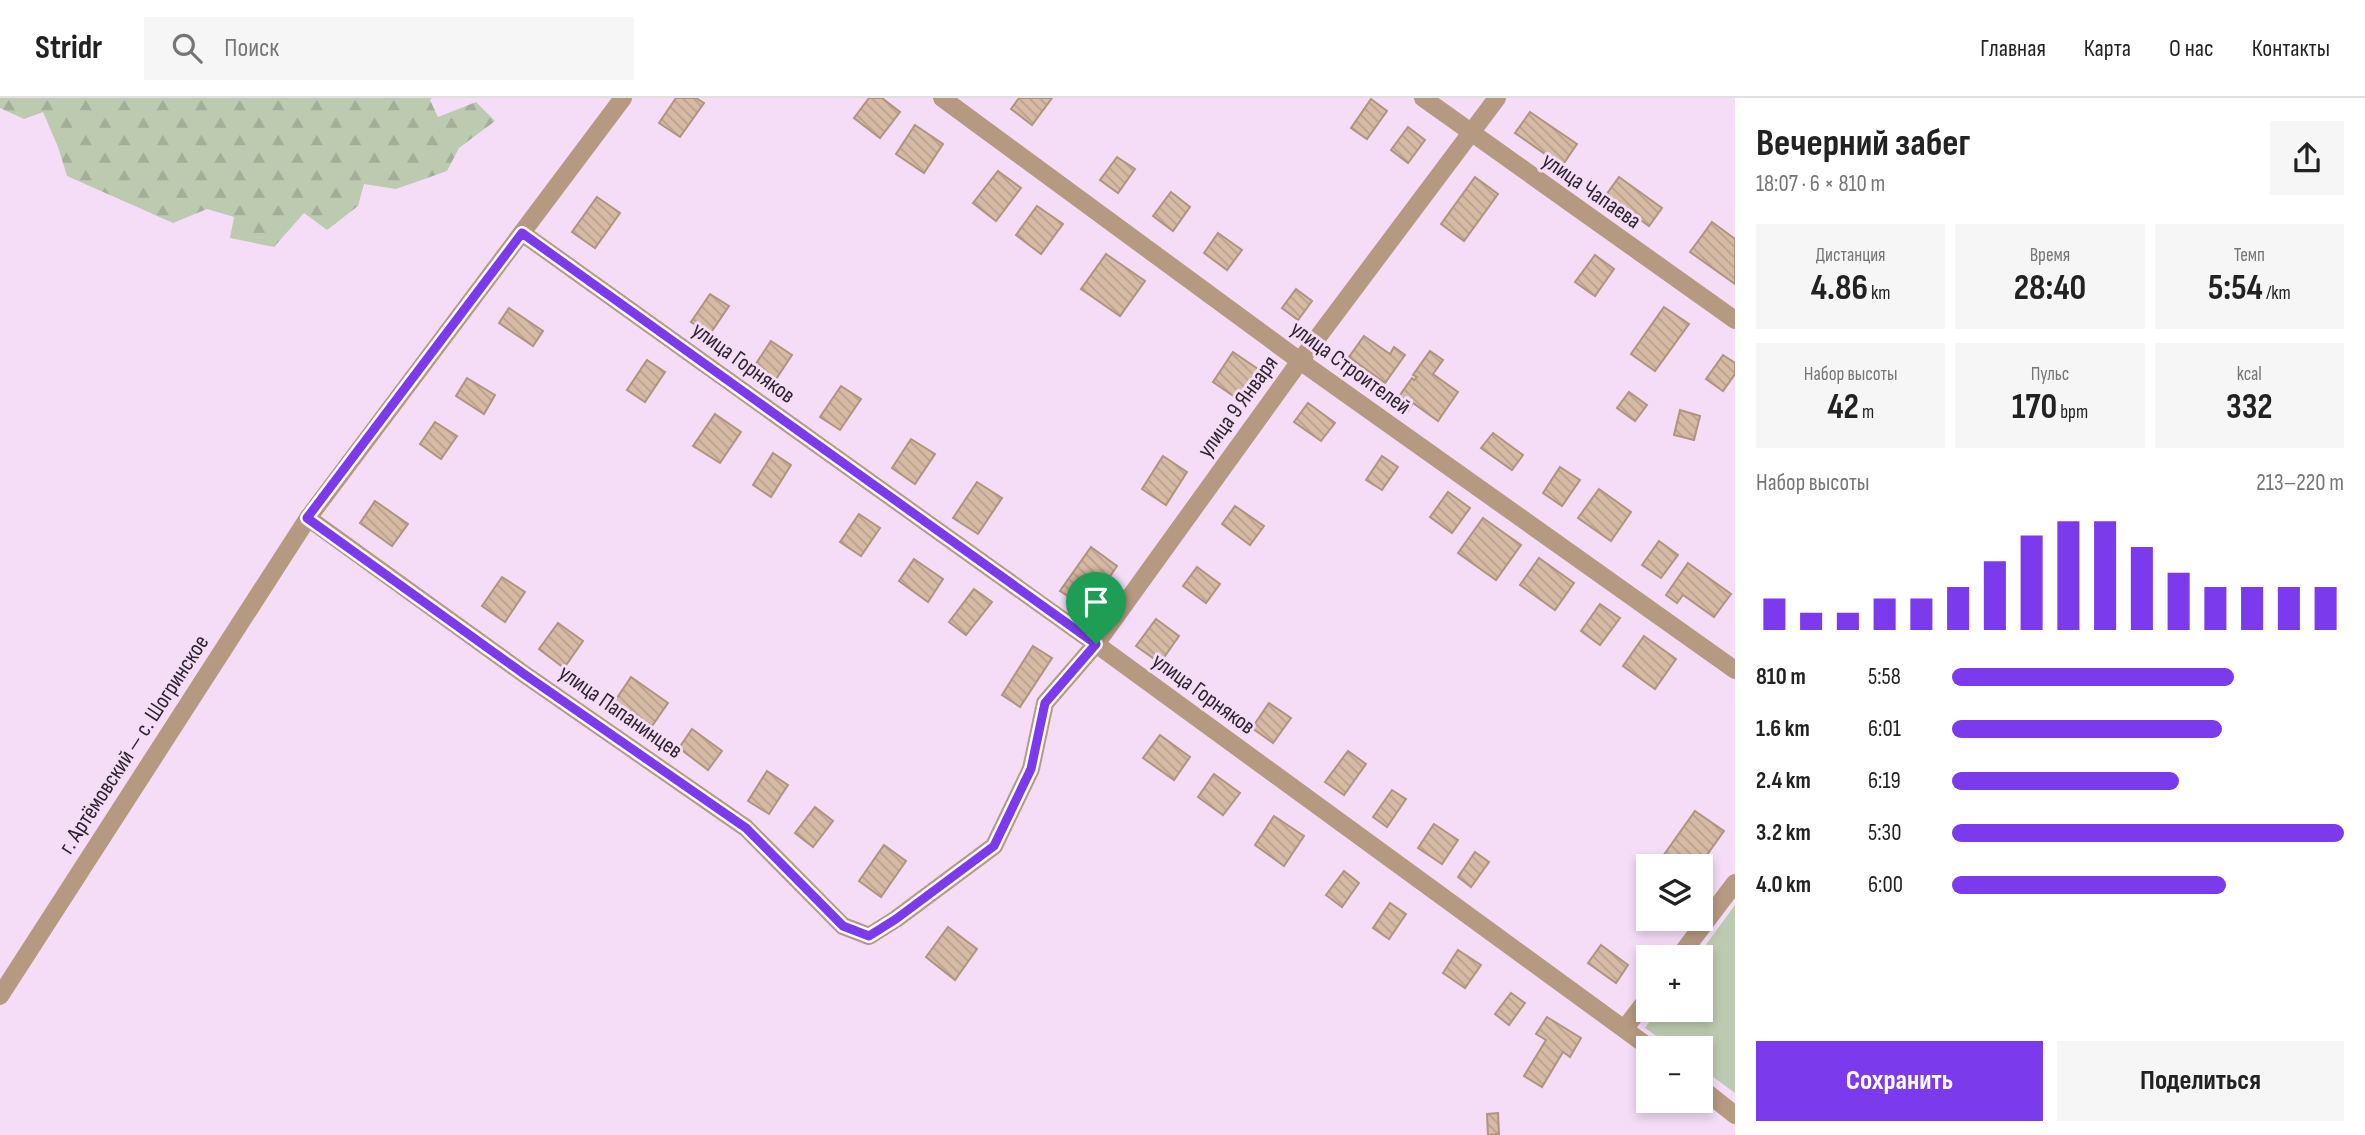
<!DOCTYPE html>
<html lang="ru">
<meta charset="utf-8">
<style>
:root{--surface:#fff;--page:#f6f6f6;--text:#222;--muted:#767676;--line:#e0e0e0;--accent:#7c3aed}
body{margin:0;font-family:"Sofia Sans Condensed",sans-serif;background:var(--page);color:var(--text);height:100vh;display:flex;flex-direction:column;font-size:26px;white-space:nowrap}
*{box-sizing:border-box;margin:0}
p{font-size:23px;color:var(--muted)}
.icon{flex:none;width:38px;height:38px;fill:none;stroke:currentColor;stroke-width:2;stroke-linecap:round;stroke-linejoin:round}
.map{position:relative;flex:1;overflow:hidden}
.details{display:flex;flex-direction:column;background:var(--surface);width:630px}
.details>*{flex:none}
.buttons{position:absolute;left:1636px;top:756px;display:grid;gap:14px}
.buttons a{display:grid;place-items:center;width:77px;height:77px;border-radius:0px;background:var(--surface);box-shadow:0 4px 10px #0003;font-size:35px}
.pin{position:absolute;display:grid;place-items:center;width:60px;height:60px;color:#fff;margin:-72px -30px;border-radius:50% 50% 50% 0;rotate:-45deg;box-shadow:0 0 7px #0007}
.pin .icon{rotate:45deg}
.round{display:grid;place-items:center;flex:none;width:74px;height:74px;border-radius:0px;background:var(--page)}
.summary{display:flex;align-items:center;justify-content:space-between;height:119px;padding:0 21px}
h1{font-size:38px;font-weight:700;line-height:52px}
.metrics{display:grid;grid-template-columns:repeat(3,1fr);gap:10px;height:119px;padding:7px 21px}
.metrics div{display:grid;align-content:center;border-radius:0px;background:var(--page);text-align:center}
.metrics b{font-size:35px;font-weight:700}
.metrics small{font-size:19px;font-weight:400}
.metrics p{font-size:19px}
.chart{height:196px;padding:14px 21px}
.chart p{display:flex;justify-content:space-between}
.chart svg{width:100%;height:126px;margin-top:7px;stroke:var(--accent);stroke-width:6}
.button{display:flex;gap:14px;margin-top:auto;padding:14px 21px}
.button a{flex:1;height:80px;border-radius:0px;background:var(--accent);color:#fff;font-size:28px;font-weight:700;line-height:80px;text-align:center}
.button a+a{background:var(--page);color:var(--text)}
ul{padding:0 21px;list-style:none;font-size:23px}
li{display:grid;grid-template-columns:112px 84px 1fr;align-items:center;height:52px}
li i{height:18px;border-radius:9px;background:var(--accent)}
header{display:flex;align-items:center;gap:42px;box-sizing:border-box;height:98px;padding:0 35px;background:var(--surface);border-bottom:2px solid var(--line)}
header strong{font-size:33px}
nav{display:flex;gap:38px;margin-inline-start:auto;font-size:24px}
.search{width:490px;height:63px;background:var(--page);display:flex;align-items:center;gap:18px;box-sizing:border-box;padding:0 24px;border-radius:0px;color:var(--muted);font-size:26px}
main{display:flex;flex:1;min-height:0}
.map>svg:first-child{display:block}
.forest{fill:url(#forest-firs)}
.garden{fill:#bccbb0}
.building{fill:url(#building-back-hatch);stroke:#af947f;stroke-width:2}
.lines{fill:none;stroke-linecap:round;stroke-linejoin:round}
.minor{stroke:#b59980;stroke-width:18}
.route-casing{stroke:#fff;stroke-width:14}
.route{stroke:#7c3aed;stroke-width:9}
.labels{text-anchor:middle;stroke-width:6;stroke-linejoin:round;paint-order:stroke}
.street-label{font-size:23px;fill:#2e252f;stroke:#f5ddf8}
</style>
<header>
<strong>Stridr</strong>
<div class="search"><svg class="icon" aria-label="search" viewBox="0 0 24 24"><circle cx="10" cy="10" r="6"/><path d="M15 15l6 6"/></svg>Поиск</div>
<nav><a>Главная</a><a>Карта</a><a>О нас</a><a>Контакты</a></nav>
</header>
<main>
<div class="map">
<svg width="1735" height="1037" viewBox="0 0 1735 1037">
<defs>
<pattern id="forest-firs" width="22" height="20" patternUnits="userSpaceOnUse" patternTransform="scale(1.75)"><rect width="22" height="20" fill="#bccbb0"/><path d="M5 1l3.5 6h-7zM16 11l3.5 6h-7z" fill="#a2ae98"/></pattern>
<pattern id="building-back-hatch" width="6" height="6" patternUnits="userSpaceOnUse" patternTransform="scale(1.75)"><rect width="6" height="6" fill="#d6baa4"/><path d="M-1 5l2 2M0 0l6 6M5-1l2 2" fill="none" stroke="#b8a08e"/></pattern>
</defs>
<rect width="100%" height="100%" fill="#f5ddf8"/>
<path class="forest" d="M0,0H432L430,2L438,19L476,4L495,23L459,50L447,73L396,91L364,86L358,108L327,132L304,115L274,149L230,140L234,119L207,111L173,125L67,78L58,49L43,14L24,21L0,10Z"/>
<path class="garden" d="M1735,807V995L1701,970V950H1674L1645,930L1658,912H1701V859H1697Z"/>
<g class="building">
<path d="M676,0H696L704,5L680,39L659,25Z"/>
<path d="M869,0H882L900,14L880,40L854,20Z"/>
<path d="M1019,0H1052L1032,27L1011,11Z"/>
<path d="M1371,1L1387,13L1367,41L1351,30Z"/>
<path d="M1530,14L1577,46L1562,68L1515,35Z"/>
<path d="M915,27L943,46L924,75L896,56Z"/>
<path d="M1408,29L1425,42L1408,65L1391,52Z"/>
<path d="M1117,59L1135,71L1118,95L1100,82Z"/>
<path d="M998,73L1021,90L996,123L973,105Z"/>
<path d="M1475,79L1498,96L1464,143L1441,126Z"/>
<path d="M1619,79L1662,110L1649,128L1606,97Z"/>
<path d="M1171,94L1190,109L1173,133L1153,118Z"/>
<path d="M597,99L620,115L595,150L572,134Z"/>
<path d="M1037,108L1063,126L1041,156L1016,137Z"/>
<path d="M1712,124L1735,141V186L1690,154Z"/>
<path d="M1218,135L1242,152L1227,172L1204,155Z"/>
<path d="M1106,156L1145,183L1120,218L1081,191Z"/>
<path d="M1595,157L1614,171L1595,198L1575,184Z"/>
<path d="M1296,191L1312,203L1298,222L1282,210Z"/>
<path d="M710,196L729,208L710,236L691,224Z"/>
<path d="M1664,209L1689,226L1655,273L1631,256Z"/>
<path d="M509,210L543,233L533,248L499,225Z"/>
<path d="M1364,238L1390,256L1394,249L1405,257L1385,285L1349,259Z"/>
<path d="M771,243L792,257L772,287L751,273Z"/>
<path d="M1430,253L1443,262L1433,276L1458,294L1438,323L1413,305L1408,313L1395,304L1412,280L1414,282L1417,279L1413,277Z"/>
<path d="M1233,254L1258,271L1238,301L1213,284Z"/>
<path d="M1723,257L1735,265V276L1723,293L1706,281Z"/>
<path d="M647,262L665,274L645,304L627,292Z"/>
<path d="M467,280L495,297L484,316L456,298Z"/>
<path d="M841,288L861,301L840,332L820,319Z"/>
<path d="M1629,294L1647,307L1635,323L1617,310Z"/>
<path d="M1308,305L1335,325L1321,343L1294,324Z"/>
<path d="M1680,312L1700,318L1694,342L1674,337Z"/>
<path d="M715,316L741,334L720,365L693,348Z"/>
<path d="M435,324L457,338L441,361L420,346Z"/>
<path d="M1493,335L1523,357L1512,372L1481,350Z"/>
<path d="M911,341L935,356L915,386L892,370Z"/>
<path d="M773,355L791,367L771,399L753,387Z"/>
<path d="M1163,358L1187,374L1166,407L1142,391Z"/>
<path d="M1382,358L1398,369L1382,392L1366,382Z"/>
<path d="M1560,369L1580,382L1562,408L1543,395Z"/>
<path d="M977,384L1002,400L978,436L953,420Z"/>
<path d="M1599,391L1631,414L1611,443L1578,420Z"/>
<path d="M1448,394L1470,410L1452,435L1430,419Z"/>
<path d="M375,403L408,426L392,448L360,425Z"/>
<path d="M1235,408L1264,428L1250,447L1222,426Z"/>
<path d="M859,416L880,430L861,458L840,444Z"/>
<path d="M1483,420L1521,447L1496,482L1458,455Z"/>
<path d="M1659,443L1678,457L1661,480L1642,467Z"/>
<path d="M1091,449L1117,468L1088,511L1060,493Z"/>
<path d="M1539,460L1574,485L1555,512L1520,487Z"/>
<path d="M914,461L943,481L928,504L899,483Z"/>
<path d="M1688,465L1731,496L1714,519L1683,497L1677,505L1666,497Z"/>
<path d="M1197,469L1220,486L1206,505L1183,488Z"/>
<path d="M502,479L525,494L505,524L482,508Z"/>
<path d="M974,491L992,504L966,537L949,524Z"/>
<path d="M1600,506L1620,520L1600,547L1581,533Z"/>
<path d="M1156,521L1179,538L1160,565L1136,548Z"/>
<path d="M558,525L583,543L564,570L539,551Z"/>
<path d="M1644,538L1676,561L1655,591L1623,568Z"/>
<path d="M1033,548L1052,560L1020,609L1002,597Z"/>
<path d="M631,579L668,605L652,628L615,603Z"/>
<path d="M1269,605L1291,620L1273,645L1252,630Z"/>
<path d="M692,631L722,653L708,672L679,650Z"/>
<path d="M1160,637L1190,659L1174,682L1143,660Z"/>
<path d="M1348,653L1366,666L1344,697L1325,684Z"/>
<path d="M767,673L788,687L769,716L748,703Z"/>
<path d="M1214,676L1240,695L1223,717L1198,699Z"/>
<path d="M1392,692L1406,701L1387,729L1373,719Z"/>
<path d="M815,709L833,723L813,749L795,735Z"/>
<path d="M1695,713L1724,733L1699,768H1656Z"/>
<path d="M1274,718L1304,738L1284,768L1255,747Z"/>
<path d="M1434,726L1458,742L1442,766L1418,750Z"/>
<path d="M884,747L906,763L881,799L859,783Z"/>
<path d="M1475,754L1489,764L1471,789L1458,779Z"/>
<path d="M1344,773L1359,785L1342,809L1326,797Z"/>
<path d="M1390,805L1406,816L1389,841L1373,830Z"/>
<path d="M948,829L977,851L955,882L926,859Z"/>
<path d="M1601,847L1628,867L1616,885L1588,865Z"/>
<path d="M1458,852L1481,867L1465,890L1443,875Z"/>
<path d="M1511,895L1525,905L1509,927L1495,916Z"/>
<path d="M1547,919L1581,940L1570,959L1563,954L1542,989L1524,978L1546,942L1536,936Z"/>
<path d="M1498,1015L1499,1036L1488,1037L1487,1016Z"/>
</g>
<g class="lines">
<g class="minor">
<path d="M942,0L1300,263L1735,572"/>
<path d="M1423,0L1735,222"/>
<path d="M522,135L1096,546L1650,950"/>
<path d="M308,420L524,576L746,730L843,828L869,838L896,821L994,748L1031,671L1045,605L1096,546L1300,263L1497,0"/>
<path d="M1679,859L1735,785"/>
<path d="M0,898L308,420L623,0"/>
<path d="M1625,930L1648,900"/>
<path d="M1701,990L1735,1017"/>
</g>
</g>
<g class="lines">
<g class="route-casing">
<path id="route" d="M522,135L1096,546L1045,605L1031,671L994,748L896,821L869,838L843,828L746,730L524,576L307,420Z"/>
</g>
<use href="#route" class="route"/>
</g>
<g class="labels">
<g class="street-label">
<text transform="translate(1592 92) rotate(35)" y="8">улица Чапаева</text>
<text transform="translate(744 264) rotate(36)" y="8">улица Горняков</text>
<text transform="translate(1351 269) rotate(36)" y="8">улица Строителей</text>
<text transform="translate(1237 308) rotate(-54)" y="8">улица 9 Января</text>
<text transform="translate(1204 595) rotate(36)" y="8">улица Горняков</text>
<text transform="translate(621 613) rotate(35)" y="8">улица Папанинцев</text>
<text transform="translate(133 646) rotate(-57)" y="8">г. Артёмовский — с. Шогринское</text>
</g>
</g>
</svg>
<div class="buttons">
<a><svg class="icon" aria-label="layers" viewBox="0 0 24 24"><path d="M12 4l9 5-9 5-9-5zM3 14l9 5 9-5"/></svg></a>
<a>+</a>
<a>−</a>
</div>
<div class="pin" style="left:1096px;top:546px;background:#1e9e55"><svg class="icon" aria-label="arrive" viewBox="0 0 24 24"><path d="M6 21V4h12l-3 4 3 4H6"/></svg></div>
</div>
<section class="details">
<div class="summary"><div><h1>Вечерний забег</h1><p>18:07 · 6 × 810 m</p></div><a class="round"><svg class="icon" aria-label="share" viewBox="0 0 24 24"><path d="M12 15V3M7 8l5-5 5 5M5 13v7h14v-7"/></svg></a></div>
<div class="metrics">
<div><p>Дистанция</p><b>4.86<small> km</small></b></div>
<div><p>Время</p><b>28:40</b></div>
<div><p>Темп</p><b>5:54<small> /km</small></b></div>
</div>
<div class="metrics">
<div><p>Набор высоты</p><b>42<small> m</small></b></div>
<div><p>Пульс</p><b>170<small> bpm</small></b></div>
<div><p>kcal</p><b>332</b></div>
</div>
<div class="chart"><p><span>Набор высоты</span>213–220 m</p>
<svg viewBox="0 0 160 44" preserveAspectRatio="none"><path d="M5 44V33M15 44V38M25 44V38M35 44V33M45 44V33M55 44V29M65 44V20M75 44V11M85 44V6M95 44V6M105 44V15M115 44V24M125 44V29M135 44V29M145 44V29M155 44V29"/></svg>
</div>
<ul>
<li><b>810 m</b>5:58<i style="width:72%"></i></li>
<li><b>1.6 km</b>6:01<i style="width:69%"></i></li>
<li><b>2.4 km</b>6:19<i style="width:58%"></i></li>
<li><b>3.2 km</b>5:30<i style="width:100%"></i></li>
<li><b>4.0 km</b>6:00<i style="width:70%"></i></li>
</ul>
<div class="button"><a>Сохранить</a><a>Поделиться</a></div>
</section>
</main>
